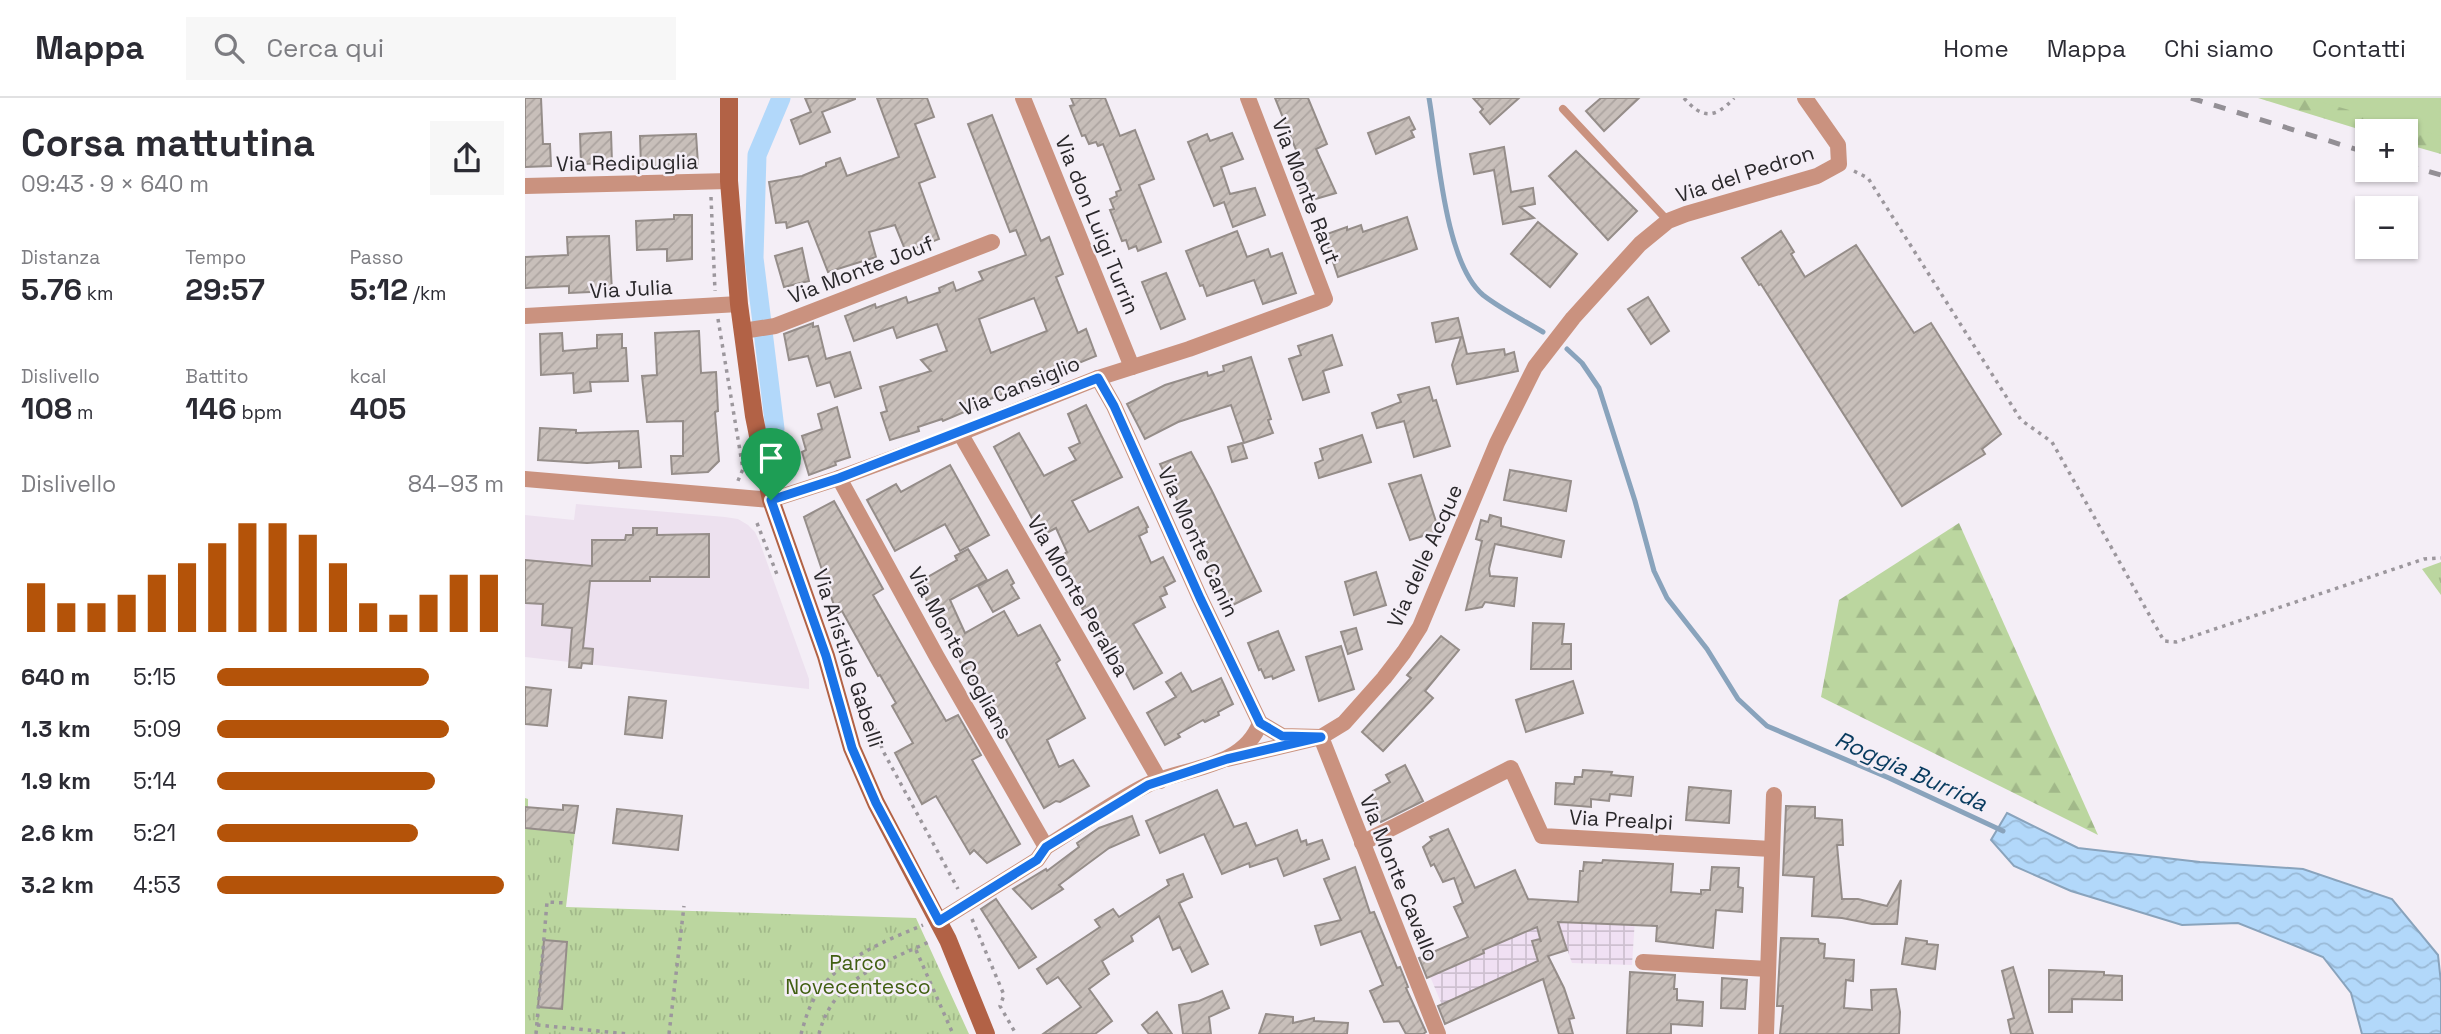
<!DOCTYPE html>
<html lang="it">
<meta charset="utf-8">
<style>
:root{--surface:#fff;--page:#f7f7f7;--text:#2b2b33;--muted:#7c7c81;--line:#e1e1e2;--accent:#b45309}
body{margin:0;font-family:"Space Grotesk",sans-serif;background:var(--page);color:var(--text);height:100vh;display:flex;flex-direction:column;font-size:26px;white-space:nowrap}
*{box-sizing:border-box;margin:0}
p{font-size:23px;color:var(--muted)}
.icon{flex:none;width:38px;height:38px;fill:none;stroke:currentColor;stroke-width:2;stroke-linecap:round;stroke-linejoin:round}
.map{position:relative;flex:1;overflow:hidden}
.sheet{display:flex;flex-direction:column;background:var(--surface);width:525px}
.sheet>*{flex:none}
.buttons{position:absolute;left:1830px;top:21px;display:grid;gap:14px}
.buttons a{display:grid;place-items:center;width:63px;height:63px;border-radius:0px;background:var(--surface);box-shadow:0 2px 5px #0004;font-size:35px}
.pin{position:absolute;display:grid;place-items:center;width:60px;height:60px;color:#fff;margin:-72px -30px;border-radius:50% 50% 50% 0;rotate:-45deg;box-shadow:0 0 7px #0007}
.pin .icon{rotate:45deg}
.round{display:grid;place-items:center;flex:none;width:74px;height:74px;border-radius:0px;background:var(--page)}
.headline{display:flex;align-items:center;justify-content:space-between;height:119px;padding:0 21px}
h1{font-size:38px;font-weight:800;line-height:52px}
.figures{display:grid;grid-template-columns:repeat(3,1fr);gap:10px;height:119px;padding:7px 21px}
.figures div{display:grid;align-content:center}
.figures b{font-size:30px;font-weight:800}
.figures small{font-size:19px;font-weight:400}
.figures p{font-size:19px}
.chart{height:196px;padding:14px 21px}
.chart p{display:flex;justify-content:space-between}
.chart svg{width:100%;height:126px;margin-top:7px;stroke:var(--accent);stroke-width:6}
ul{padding:0 21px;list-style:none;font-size:23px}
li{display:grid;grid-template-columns:112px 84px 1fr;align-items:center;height:52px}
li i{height:18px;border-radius:9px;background:var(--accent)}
header{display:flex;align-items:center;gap:42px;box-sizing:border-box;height:98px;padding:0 35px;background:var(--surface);border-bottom:2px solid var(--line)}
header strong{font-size:33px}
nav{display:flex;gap:38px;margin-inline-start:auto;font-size:24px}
.search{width:490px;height:63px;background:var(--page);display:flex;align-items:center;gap:18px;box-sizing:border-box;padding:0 24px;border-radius:0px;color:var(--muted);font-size:26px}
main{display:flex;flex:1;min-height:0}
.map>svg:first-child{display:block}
.built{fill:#ede1ef}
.industrial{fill:url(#industrial-grid)}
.forest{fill:url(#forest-firs)}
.park{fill:url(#park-tufts)}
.pitch{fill:#bbd69f}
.water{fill:url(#water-waves);stroke:#89a3bc;stroke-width:2}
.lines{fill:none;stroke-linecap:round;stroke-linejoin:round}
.stream{stroke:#89a3bc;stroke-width:5}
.canal{stroke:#b2d8fa;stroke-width:19}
.building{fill:url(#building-hatch);stroke:#958d89;stroke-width:2;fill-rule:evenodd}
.path{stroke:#9c979d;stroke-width:3.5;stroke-dasharray:3.5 5;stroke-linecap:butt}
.lane{stroke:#ca927f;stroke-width:8}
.street{stroke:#ca927f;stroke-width:16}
.secondary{stroke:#b26246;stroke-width:18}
.rail{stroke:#938f95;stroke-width:5;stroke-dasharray:12 12;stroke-linecap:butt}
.route-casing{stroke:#fff;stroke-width:14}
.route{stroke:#1a73e8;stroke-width:9}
.labels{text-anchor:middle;stroke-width:5;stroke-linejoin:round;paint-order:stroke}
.street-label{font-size:21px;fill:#2a282b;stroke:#f4eef6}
.park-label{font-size:21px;fill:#415f12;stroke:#f4eef6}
.water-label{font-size:23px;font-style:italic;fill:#083b5f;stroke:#f4eef6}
</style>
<header>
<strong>Mappa</strong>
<div class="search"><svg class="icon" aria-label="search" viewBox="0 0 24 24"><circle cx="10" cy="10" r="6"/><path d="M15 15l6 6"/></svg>Cerca qui</div>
<nav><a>Home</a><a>Mappa</a><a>Chi siamo</a><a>Contatti</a></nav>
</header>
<main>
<section class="sheet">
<div class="headline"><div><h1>Corsa mattutina</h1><p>09:43 · 9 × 640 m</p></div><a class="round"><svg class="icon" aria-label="share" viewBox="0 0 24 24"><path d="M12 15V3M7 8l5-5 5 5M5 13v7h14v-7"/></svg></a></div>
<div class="figures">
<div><p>Distanza</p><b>5.76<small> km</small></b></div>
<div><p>Tempo</p><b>29:57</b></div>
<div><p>Passo</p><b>5:12<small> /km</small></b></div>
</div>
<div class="figures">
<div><p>Dislivello</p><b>108<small> m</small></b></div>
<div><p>Battito</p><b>146<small> bpm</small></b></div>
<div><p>kcal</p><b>405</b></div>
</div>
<div class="chart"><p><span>Dislivello</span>84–93 m</p>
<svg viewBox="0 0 160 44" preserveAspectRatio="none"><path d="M5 44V27M15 44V34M25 44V34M35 44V31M45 44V24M55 44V20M65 44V13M75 44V6M85 44V6M95 44V10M105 44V20M115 44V34M125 44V38M135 44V31M145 44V24M155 44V24"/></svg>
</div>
<ul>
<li><b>640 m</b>5:15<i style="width:74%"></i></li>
<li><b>1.3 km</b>5:09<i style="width:81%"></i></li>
<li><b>1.9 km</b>5:14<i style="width:76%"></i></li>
<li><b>2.6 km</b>5:21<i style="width:70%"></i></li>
<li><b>3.2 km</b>4:53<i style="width:100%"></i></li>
</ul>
</section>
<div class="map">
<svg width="1916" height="936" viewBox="0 0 1916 936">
<defs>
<pattern id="industrial-grid" width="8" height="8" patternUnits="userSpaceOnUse" patternTransform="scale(1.75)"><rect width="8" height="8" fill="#f0e0f3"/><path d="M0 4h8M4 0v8" fill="none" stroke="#cec0d0"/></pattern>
<pattern id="forest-firs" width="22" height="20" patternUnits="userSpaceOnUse" patternTransform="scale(1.75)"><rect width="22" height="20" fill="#bbd69f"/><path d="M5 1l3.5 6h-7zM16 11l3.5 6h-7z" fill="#a1b889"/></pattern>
<pattern id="park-tufts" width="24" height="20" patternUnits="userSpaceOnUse" patternTransform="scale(1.75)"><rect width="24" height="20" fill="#bbd69f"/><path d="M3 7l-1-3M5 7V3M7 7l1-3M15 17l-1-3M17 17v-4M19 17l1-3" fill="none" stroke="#a1b889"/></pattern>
<pattern id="water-waves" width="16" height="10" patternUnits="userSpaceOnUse" patternTransform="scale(1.75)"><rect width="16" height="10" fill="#b2d8fa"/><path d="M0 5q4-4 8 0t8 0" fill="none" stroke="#99b9d6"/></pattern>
<pattern id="building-hatch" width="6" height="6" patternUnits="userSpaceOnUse" patternTransform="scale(1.75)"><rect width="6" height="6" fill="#c8bfba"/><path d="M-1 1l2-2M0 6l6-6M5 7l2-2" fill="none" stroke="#aca4a0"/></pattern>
</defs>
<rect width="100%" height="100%" fill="#f4eef6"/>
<path class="built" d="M51,406L200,419L213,421L223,427L230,434L235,445L284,581V591L0,559V417L49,422Z"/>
<path class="industrial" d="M1026,802L1111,805L1107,867L1047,865L1042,851L917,907L897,859Z"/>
<g class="forest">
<path d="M1733,0H1899L1916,16V56L1881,46V33L1843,34Z"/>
<path d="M1434,425L1573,737L1296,599L1314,502Z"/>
</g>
<g class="park">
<path d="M1916,464V497L1897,471Z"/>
<path d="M0,700L3,701V709L37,712L38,707L53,708L41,809L391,820L444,936H0Z"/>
</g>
<path class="pitch" d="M1782,0H1916V38Z"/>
<path class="water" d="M1482,715L1553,750L1675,764L1778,771L1867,801L1913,857L1916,885V936H1837L1826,895L1798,859L1713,825L1657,827L1546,793L1489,768L1466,742Z"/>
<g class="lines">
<g class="stream">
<path d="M904,0C913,50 919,164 958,197C976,211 998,222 1018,234"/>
<path d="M1042,251L1057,265L1074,290L1110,403L1129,473L1142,500L1182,551L1213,601L1242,628L1364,680L1478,733"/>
</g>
<path class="canal" d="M250,331L229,160L232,57L256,0"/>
</g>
<g class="building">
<path d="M0,0H16L18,46H25L26,68L0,69Z"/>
<path d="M280,0H330V1L297,14L305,34L275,46L266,22L286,14Z"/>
<path d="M352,0H402L409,19L390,26L410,79L394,85L414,141L381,154L370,127L344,134L351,159L303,174L283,123L262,130L261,124L251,125L244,84L277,78L301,68V65L315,60L322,78L374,59Z"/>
<path d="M546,0H580L595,38L610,32L629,81L614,87L636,144L613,153L611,148L604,151L601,142L597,143L585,112L589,111L585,101L592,98L591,94L596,92L578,46L573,48L571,44L564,46L560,37L557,38L545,8L549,7Z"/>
<path d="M750,0H783L802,46L791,51L811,95L780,104L768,73L778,69Z"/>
<path d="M948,0H994L965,26L955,14L958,11Z"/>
<path d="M1076,0H1114L1079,33L1061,13Z"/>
<path d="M467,17L516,143L524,139L538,176L531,179L553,235L561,231L571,258L458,304V306L418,323L417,321L393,329L394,333L365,342L356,315L362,313L355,289L406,273L396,262L422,253L412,226L372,240L368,229L329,243L320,218L350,206L351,210L381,199L383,205L415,194L414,190L428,184L431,193L458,182L454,174L501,157L491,132L485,134L443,26ZM509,200L522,233L466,255L454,221Z"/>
<path d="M884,19L890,31L886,33L889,39L851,56L843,35Z"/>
<path d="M86,34L87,65L56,66L55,36Z"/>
<path d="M707,35L718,61L696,69L705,96L730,90L740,117L708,129L699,104L689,108L663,44L682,36L685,43Z"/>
<path d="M171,36L173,66L116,69L115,38Z"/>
<path d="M979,49L986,94L1008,90L1010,106L995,109L1009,120L978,126L969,72L949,76L945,56Z"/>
<path d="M1051,53L1112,113L1083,142L1024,78Z"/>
<path d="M149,117H167V161L142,163V151L112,152L111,123L149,121Z"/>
<path d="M882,119L892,151L813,179L799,137L822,129V132L836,127L838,134Z"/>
<path d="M1013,124L1052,156L1025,189L986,156Z"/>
<path d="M712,133L722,159L743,151L746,159L757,155L771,195L738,206L729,182L682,198L678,187L675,188L661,153Z"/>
<path d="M1256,133L1269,154L1266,156L1280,179L1331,147L1389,235L1406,225L1476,336L1457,351L1460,356L1377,408L1236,186L1234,187L1217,160Z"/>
<path d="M84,138L87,193L44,195V188L0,190V159L43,157L42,139Z"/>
<path d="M277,150L284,183L259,189L250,158Z"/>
<path d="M641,175L660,221L636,231L617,184Z"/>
<path d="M1123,199L1144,233L1126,246L1103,211Z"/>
<path d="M933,220L942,256L979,251L980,257L989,254L993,273L932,286L927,267L936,239L911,244L907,225Z"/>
<path d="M288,225V229L293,228L301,261L325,254L336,290L310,299L305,284L292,288L283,258L264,262L259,236Z"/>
<path d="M174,233L176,275L191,274L193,313L190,314L194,363L183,374L147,376L146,358H158V323L122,324L117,278L132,277L130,235Z"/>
<path d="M37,235L38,253L72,250V237L97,236V250H101L103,283L65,284L66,293L49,295L48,275L16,277L15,236Z"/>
<path d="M807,237L817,267L798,273L804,294L778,302L764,261L776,257L773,248Z"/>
<path d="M726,259L746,321L743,322L748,335L719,345L706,307L653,324L620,341L602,306L640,287L682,274L683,278L699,273L698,268Z"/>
<path d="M904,289L908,303L911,302L925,348L889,359L879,323L852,330L847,315L876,304L873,297Z"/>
<path d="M561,307L597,379L547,403L564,434L613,409L623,429L621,430L622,434L614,438L626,465L638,459L650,483L639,489L642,496L635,499L640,509L608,526L637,575L609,591L581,537L575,541L557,510L560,508L534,459L542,454L531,430L520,436L511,422L509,424L469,349L494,335L519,378L551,362L544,350L555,345L543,316Z"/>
<path d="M312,309L325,359L310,364L311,367L284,377L277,354L281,352L277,338L297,331L293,316Z"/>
<path d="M15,330L51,332V335L113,333L116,369L94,370V363L62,365L13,362Z"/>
<path d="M837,337L846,364L794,380L790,365L798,362L795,351Z"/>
<path d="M717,345L722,360L707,364L703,349Z"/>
<path d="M666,354L686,391L736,493L704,509L635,366Z"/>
<path d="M425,367L464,437L435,453L420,426L370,453L342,402L371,386L376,394Z"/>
<path d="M985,372L1046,383L1041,413L979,402Z"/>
<path d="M896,377L914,433L885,442L864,386Z"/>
<path d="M309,403L358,491L348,497L421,623L433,617L456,657L447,662L495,746L462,765L449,752L445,756L411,698L397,706L370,655L388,645L367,608L371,605L355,577L353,578L317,513L312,516L279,419Z"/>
<path d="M965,417L976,420V428L1039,443L1036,459L970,446L964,471L965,478L992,480L989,508L960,504L957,509L941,512L957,443L951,441L956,422L963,424Z"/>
<path d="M108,430H132V437L184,436V479H125V483H65L58,550L68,551L67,566L57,565L56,570L44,569L47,530L17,527L18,506L0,505V462L67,468V442H100L101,437H108Z"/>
<path d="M443,451L462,482L425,502L440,535L479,513L493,538L515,527L535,562L531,565L560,620L522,642L534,669L548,662L564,688L535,704L531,703L519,710L441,570L439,571L424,543L426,542L399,498L395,499L389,487L432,462L430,458Z"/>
<path d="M482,472L489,485L486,487L494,500L468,514L453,488Z"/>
<path d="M851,474L861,507L829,517L820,484Z"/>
<path d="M1008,525L1039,526L1037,546H1046V571H1006Z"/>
<path d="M831,530L837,551L823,556L816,534Z"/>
<path d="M753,533L769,572L748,581L747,578L740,580L736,571L734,572L723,545Z"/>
<path d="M916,538L934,552L900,593L908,600L858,653L837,634L886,580L882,577Z"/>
<path d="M816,548L829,591L794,603L781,559Z"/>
<path d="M656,575L667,594L696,580L708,606L693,614L694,617L680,624L678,622L653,636L655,639L640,647L622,615L651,599L641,584Z"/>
<path d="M1048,583L1058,615L1001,634L991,602Z"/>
<path d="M0,589L26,592L22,628L0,626Z"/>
<path d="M104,599L141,603L137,640L100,636Z"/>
<path d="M880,667L898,703L856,724L845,702L850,699L848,693L865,684L861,677Z"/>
<path d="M1058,672L1087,674L1086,677L1108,679L1106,698L1085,696L1084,703L1066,701V709L1030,706L1031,685L1049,686L1050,679H1057Z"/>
<path d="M1164,689L1206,693L1204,725L1161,722Z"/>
<path d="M692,692L709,729L721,725L731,748L772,732L776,744L781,742L782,747L797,742L804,761L759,778L752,760L725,769L724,765L697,776L679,736L635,755L621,723Z"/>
<path d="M38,707L53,708L49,735L0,730V709L38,712Z"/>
<path d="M1261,708L1290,709V720L1317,722L1318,747H1312L1317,801H1333L1362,808L1376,782L1372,826H1347L1317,820L1287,818L1289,779L1258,777Z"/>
<path d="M92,711L157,718L153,752L88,745Z"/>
<path d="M607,718L614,737L584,750L534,787L538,791L507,811L488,791L521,771L522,773L554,749L552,745L574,730Z"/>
<path d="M923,731L950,790L990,772L1003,801L1053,804L1055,773H1058L1059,764L1077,765L1078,762L1148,766L1146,794L1176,796V792H1185L1187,769L1214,770L1213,789L1218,790L1217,814L1191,812L1188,850L1131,843L1132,828L1033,824L1042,852L1023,858L1039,890L1049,920L1044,921L1048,936H1034L1018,881L920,926L913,908L1013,863L1007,843L1015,841L1016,844L1012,829L958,852L959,855L902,880L894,860L943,839L929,809L938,805L929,780L918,784L909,766L906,768L898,749L907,742L905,739Z"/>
<path d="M830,769L845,815L849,814L872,870L875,869L883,889L881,890L901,934L898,936H881L874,923L859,924L845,893L858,887L836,833L796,847L790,828L816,822L799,781Z"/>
<path d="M658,776L667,799L654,805L683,866L667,874L655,849L648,852L634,818L606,838L608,843L577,863L584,876L564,891L587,923L570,936H518L556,909L533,879L522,886L512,871L575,829L570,822L588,811L594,819L644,787L642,782Z"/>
<path d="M471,801L511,859L494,870L456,811Z"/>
<path d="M1256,840L1293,841L1294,845L1300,846L1299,860L1329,862L1328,883L1321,882L1319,910L1347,912L1346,892L1371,891L1375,914L1374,936H1255L1258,908H1252Z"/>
<path d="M1381,840L1402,843V846L1413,847L1410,871L1377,866Z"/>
<path d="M19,842L42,844L37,911L13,909Z"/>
<path d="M1488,869L1508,936H1486L1483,922L1489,920L1477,873Z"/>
<path d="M1524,872L1579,874V877L1597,878V902L1547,901V914H1524Z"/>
<path d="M1105,874L1150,877L1149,891H1152V902L1178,904L1177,928L1146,926V936H1102Z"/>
<path d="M1197,880L1222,882L1220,911L1196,910Z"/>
<path d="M697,893L704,910L684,919L686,936H658L654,907L674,903Z"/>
<path d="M632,914L647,936H624L617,927Z"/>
<path d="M741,916L768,919V925L789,920V923L823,925L822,936H734Z"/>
</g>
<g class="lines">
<g class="path">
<path d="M1159,0C1177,21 1190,21 1209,0"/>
<path d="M1329,73L1343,80L1496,322L1527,344L1639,543L1651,544L1899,461L1916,460"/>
<path d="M186,99L190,193"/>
<path d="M193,221L218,371L212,385"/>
<path d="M232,425L253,479"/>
<path d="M330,604L339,600L358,653L433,791"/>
<path d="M447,821L479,897L475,908L491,936"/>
<path d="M391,852L428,936"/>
<path d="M12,927L103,936"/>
<path d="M11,936L22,804L41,805"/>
<path d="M144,936L159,808"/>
<path d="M276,936C279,926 282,914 287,905C307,863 358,844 398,827"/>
<path d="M294,936C308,880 359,865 406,843"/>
</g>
<path class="lane" d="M1038,11L1143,123"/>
<g class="street">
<path d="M498,0L607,269"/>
<path d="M0,88L204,83"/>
<path d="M0,218L214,206"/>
<path d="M218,233L250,228L467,144"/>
<path d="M573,280L589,308L675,500L735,625L757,638L796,639L702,661"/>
<path d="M435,335L635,683"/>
<path d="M314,380L412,559L521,749"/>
<path d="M0,381L246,402L314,380L423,340L573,280L664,251L800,201L723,0"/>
<path d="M837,745L986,670L1017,738L1246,751"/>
<path d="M414,823L512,762L521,749C553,729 590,703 622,687C660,669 718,671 735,625"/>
<path d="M1118,864L1243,871"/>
<path d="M913,936L796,639L819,625L859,580L879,554L895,529L972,345L1010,269L1048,220L1115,146L1143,123L1161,116L1292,78L1314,66L1313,47L1280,0"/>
<path d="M1241,936L1249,697"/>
</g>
<path class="secondary" d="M204,0V83L214,206L229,318L246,402L301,558L327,650L351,705L423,842L461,936"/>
<g class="rail">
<path d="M1666,0L1843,55"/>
<path d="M1881,67L1916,77"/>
</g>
</g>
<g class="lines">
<g class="route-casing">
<path id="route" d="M573,280L589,308L675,500L735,625L757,638L796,639L702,661L623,687L521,749L512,762L414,823L351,705L327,650L301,558L246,402L314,380Z"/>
</g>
<use href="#route" class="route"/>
</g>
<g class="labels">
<g class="street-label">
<text transform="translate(102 65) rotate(-1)" y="7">Via Redipuglia</text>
<text transform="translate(1220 76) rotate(-18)" y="7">Via del Pedron</text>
<text transform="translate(781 93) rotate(69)" y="7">Via Monte Raut</text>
<text transform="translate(572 127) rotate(68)" y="7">Via don Luigi Turrin</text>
<text transform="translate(336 172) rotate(-21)" y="7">Via Monte Jouf</text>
<text transform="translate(106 191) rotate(-3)" y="7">Via Julia</text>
<text transform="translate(495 288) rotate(-22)" y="7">Via Cansiglio</text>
<text transform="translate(673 444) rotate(65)" y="7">Via Monte Canin</text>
<text transform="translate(900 458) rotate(-66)" y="7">Via delle Acque</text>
<text transform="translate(553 498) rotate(60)" y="7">Via Monte Peralba</text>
<text transform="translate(435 555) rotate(61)" y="7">Via Monte Coglians</text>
<text transform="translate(323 560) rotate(72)" y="7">Via Aristide Gabelli</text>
<text transform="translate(1096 722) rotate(3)" y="7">Via Prealpi</text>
<text transform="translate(874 780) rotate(68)" y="7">Via Monte Cavallo</text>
</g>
<g class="park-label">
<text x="333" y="872">Parco<tspan x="333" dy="24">Novecentesco</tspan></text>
</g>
<g class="water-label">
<text transform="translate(1386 673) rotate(24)" y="8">Roggia Burrida</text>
</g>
</g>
</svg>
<div class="buttons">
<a>+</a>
<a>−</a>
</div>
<div class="pin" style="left:246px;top:402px;background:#1e9e55"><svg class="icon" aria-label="arrive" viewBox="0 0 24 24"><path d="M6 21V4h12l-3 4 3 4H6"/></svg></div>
</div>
</main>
